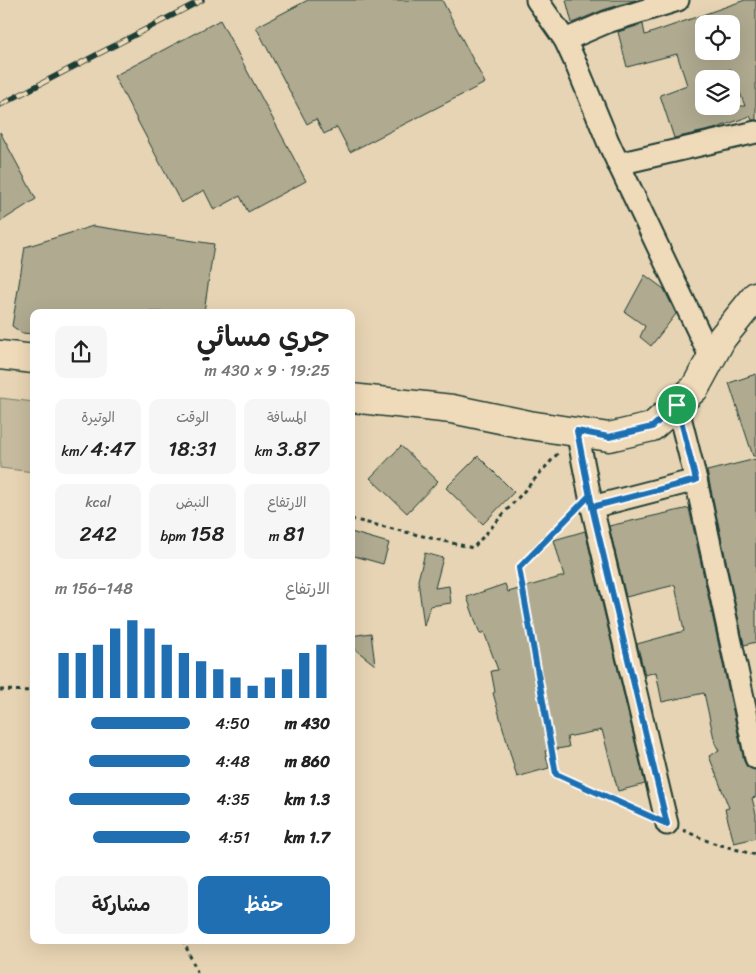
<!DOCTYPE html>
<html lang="ar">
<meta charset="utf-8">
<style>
:root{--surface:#fff;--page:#f6f6f6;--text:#222;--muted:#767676;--accent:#1f6fb2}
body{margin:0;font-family:Sriracha,"Playpen Sans Arabic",sans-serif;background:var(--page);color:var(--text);direction:rtl;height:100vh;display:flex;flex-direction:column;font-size:19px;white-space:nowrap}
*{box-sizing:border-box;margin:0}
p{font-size:16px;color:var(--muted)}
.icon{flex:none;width:28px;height:28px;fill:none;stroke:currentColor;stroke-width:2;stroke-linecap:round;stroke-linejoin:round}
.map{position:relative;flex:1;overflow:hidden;direction:ltr}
.sheet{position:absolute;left:30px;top:309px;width:325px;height:635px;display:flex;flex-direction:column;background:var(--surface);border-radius:10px;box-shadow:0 5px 20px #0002;direction:rtl}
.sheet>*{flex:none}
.fabs{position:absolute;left:695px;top:15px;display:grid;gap:10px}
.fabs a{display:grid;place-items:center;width:45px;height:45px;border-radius:10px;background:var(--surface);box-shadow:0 5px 20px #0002;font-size:25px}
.pin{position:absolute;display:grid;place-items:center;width:42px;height:42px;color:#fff;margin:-21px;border:2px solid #fff;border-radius:50%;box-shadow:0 1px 5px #0007}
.round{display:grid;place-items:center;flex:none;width:52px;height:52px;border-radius:10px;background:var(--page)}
.headline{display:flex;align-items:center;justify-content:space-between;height:85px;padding:0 25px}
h1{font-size:28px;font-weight:600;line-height:38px}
.metrics{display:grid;grid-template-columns:repeat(3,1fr);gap:8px;height:85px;padding:5px 25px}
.metrics div{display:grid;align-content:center;border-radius:10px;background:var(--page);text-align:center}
.metrics b{font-size:21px;font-weight:600}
.metrics small{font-size:14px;font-weight:400}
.metrics p{font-size:14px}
.chart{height:140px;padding:10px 25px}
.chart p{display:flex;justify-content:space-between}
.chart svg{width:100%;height:90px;margin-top:5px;stroke:var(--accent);stroke-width:6}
.action{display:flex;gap:10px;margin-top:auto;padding:10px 25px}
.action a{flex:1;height:58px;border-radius:10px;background:var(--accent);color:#fff;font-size:20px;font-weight:600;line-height:58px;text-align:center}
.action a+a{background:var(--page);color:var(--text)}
ul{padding:0 25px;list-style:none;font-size:16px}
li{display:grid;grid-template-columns:80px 60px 1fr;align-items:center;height:38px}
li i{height:12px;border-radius:6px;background:var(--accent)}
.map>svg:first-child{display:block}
.green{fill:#c6bb9e;stroke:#727c69}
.building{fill:#afaa90;stroke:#1f3d34;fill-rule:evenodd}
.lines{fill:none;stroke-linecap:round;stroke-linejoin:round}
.street-casing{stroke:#1f3d34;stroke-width:25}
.secondary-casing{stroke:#1f3d34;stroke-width:31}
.path{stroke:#1f3d34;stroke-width:3;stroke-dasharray:4 4;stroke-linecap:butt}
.street{stroke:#efdab9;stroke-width:21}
.secondary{stroke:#efdab9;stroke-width:28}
.rail-casing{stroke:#1f3d34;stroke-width:5.5}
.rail{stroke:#efdab9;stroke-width:4;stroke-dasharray:11;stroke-linecap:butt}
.route-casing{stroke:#fff;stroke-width:10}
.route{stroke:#1f6fb2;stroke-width:6}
</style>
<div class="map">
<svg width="756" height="974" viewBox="0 0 756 974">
<rect width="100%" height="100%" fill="#e7d4b4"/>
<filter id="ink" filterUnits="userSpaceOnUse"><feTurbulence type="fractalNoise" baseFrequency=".02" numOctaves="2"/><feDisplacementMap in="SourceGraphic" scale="10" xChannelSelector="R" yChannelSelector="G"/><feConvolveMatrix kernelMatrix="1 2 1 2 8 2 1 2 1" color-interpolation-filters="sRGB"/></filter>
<g filter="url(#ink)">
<path class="green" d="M0,398L34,402V472L0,468Z"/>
<g class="building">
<path d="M308,0H442L485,83L350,152L337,127L324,134L316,119L307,124L256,27Z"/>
<path d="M566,0H636L603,10L572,23Z"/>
<path d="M745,0H756V120H752L750,116L714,129L674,138L660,95L687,85L677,54L627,67L618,32L643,24L645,35ZM704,24H731V51H704ZM731,69L745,106H704V78Z"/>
<path d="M220,20L306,181L248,212L240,196L214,210L204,190L181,203L114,76Z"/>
<path d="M0,132L36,199L0,222Z"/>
<path d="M93,226L214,244L204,312H34V334L22,333L12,326L25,247Z"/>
<path d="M645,275L664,289L676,314L651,346L640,337L645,326L625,312Z"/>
<path d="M756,374V456H753L729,383Z"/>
<path d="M401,446L438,481L407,513L370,478Z"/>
<path d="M478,456L514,492L483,524L446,488Z"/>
<path d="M756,459V642L744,645L707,471Z"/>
<path d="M689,508L744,761L747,767L756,770V797L752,798L756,814V838L734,843L725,809L729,808L709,756L719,751L715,743L704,693L662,702L656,672L645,675L637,644L684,631L675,585L626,597L609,526Z"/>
<path d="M585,531L645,784L618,791L602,730L567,737L569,747L545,751L549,768L517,777L493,693L495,692L491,671L498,670L484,632L480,634L467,597L505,584L508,592L564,576L554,540Z"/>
<path d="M351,532L389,543L383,564L351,555Z"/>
<path d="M425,553L443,558L435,588L449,586L451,603L430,606L424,626L418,580Z"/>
<path d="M371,633L375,665L351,646V636Z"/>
</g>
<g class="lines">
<g class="street-casing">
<g id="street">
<path d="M537,0L565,40L576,64L609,144L711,358"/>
<path d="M565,40L607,22L678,0"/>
<path d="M618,164L756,132"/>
<path d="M677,405L696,480L756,758"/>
<path d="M577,431L592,507L667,824"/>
<path d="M592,507L696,480"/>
</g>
</g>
<g class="secondary-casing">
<g id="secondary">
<path d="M0,355L34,359"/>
<path d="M351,398L452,409L529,425L609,437L652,427L695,388L722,338L756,296"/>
</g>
</g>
<g class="path">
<path d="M574,511L519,568L556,774L645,814"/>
<path d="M351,519L473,548L559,452"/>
<path d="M0,690L34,691"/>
<path d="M683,830L710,842L756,855"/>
<path d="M183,940L198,974"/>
</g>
<use href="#street" class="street"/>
<use href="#secondary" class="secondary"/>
<g class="rail-casing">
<path id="rail" d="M0,105L202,0"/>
</g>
<use href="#rail" class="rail"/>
</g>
</g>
<g class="lines" filter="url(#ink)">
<g class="route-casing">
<path id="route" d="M677,405L652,427L609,437L577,431L592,507L667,824L556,774L519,568L590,495L592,507L696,480L677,405"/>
</g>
<use href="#route" class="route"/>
</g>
</svg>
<div class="fabs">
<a><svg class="icon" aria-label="locate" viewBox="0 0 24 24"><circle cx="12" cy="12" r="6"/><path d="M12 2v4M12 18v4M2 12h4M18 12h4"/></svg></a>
<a><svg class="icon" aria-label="layers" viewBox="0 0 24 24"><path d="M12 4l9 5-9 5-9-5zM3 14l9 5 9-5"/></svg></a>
</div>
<div class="pin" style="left:677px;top:405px;background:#1e9e55"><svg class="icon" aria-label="arrive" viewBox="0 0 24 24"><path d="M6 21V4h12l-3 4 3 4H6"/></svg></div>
<section class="sheet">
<div class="headline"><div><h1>جري مسائي</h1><p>19:25 · 9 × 430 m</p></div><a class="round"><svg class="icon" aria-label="share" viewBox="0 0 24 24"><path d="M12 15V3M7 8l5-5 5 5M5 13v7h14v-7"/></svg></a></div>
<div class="metrics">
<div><p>المسافة</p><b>3.87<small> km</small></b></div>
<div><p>الوقت</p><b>18:31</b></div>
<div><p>الوتيرة</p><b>4:47<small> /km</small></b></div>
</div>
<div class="metrics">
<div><p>الارتفاع</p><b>81<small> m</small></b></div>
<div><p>النبض</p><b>158<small> bpm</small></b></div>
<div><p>kcal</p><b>242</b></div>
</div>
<div class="chart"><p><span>الارتفاع</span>148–156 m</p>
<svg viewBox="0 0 160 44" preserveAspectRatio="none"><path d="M5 44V22M15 44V22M25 44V18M35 44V10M45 44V6M55 44V10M65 44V18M75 44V22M85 44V26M95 44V30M105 44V34M115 44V38M125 44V34M135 44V30M145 44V22M155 44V18"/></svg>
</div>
<ul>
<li><b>430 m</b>4:50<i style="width:73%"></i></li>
<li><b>860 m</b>4:48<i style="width:75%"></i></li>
<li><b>1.3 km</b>4:35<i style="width:90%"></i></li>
<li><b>1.7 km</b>4:51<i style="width:72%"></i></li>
</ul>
<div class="action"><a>حفظ</a><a>مشاركة</a></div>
</section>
</div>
